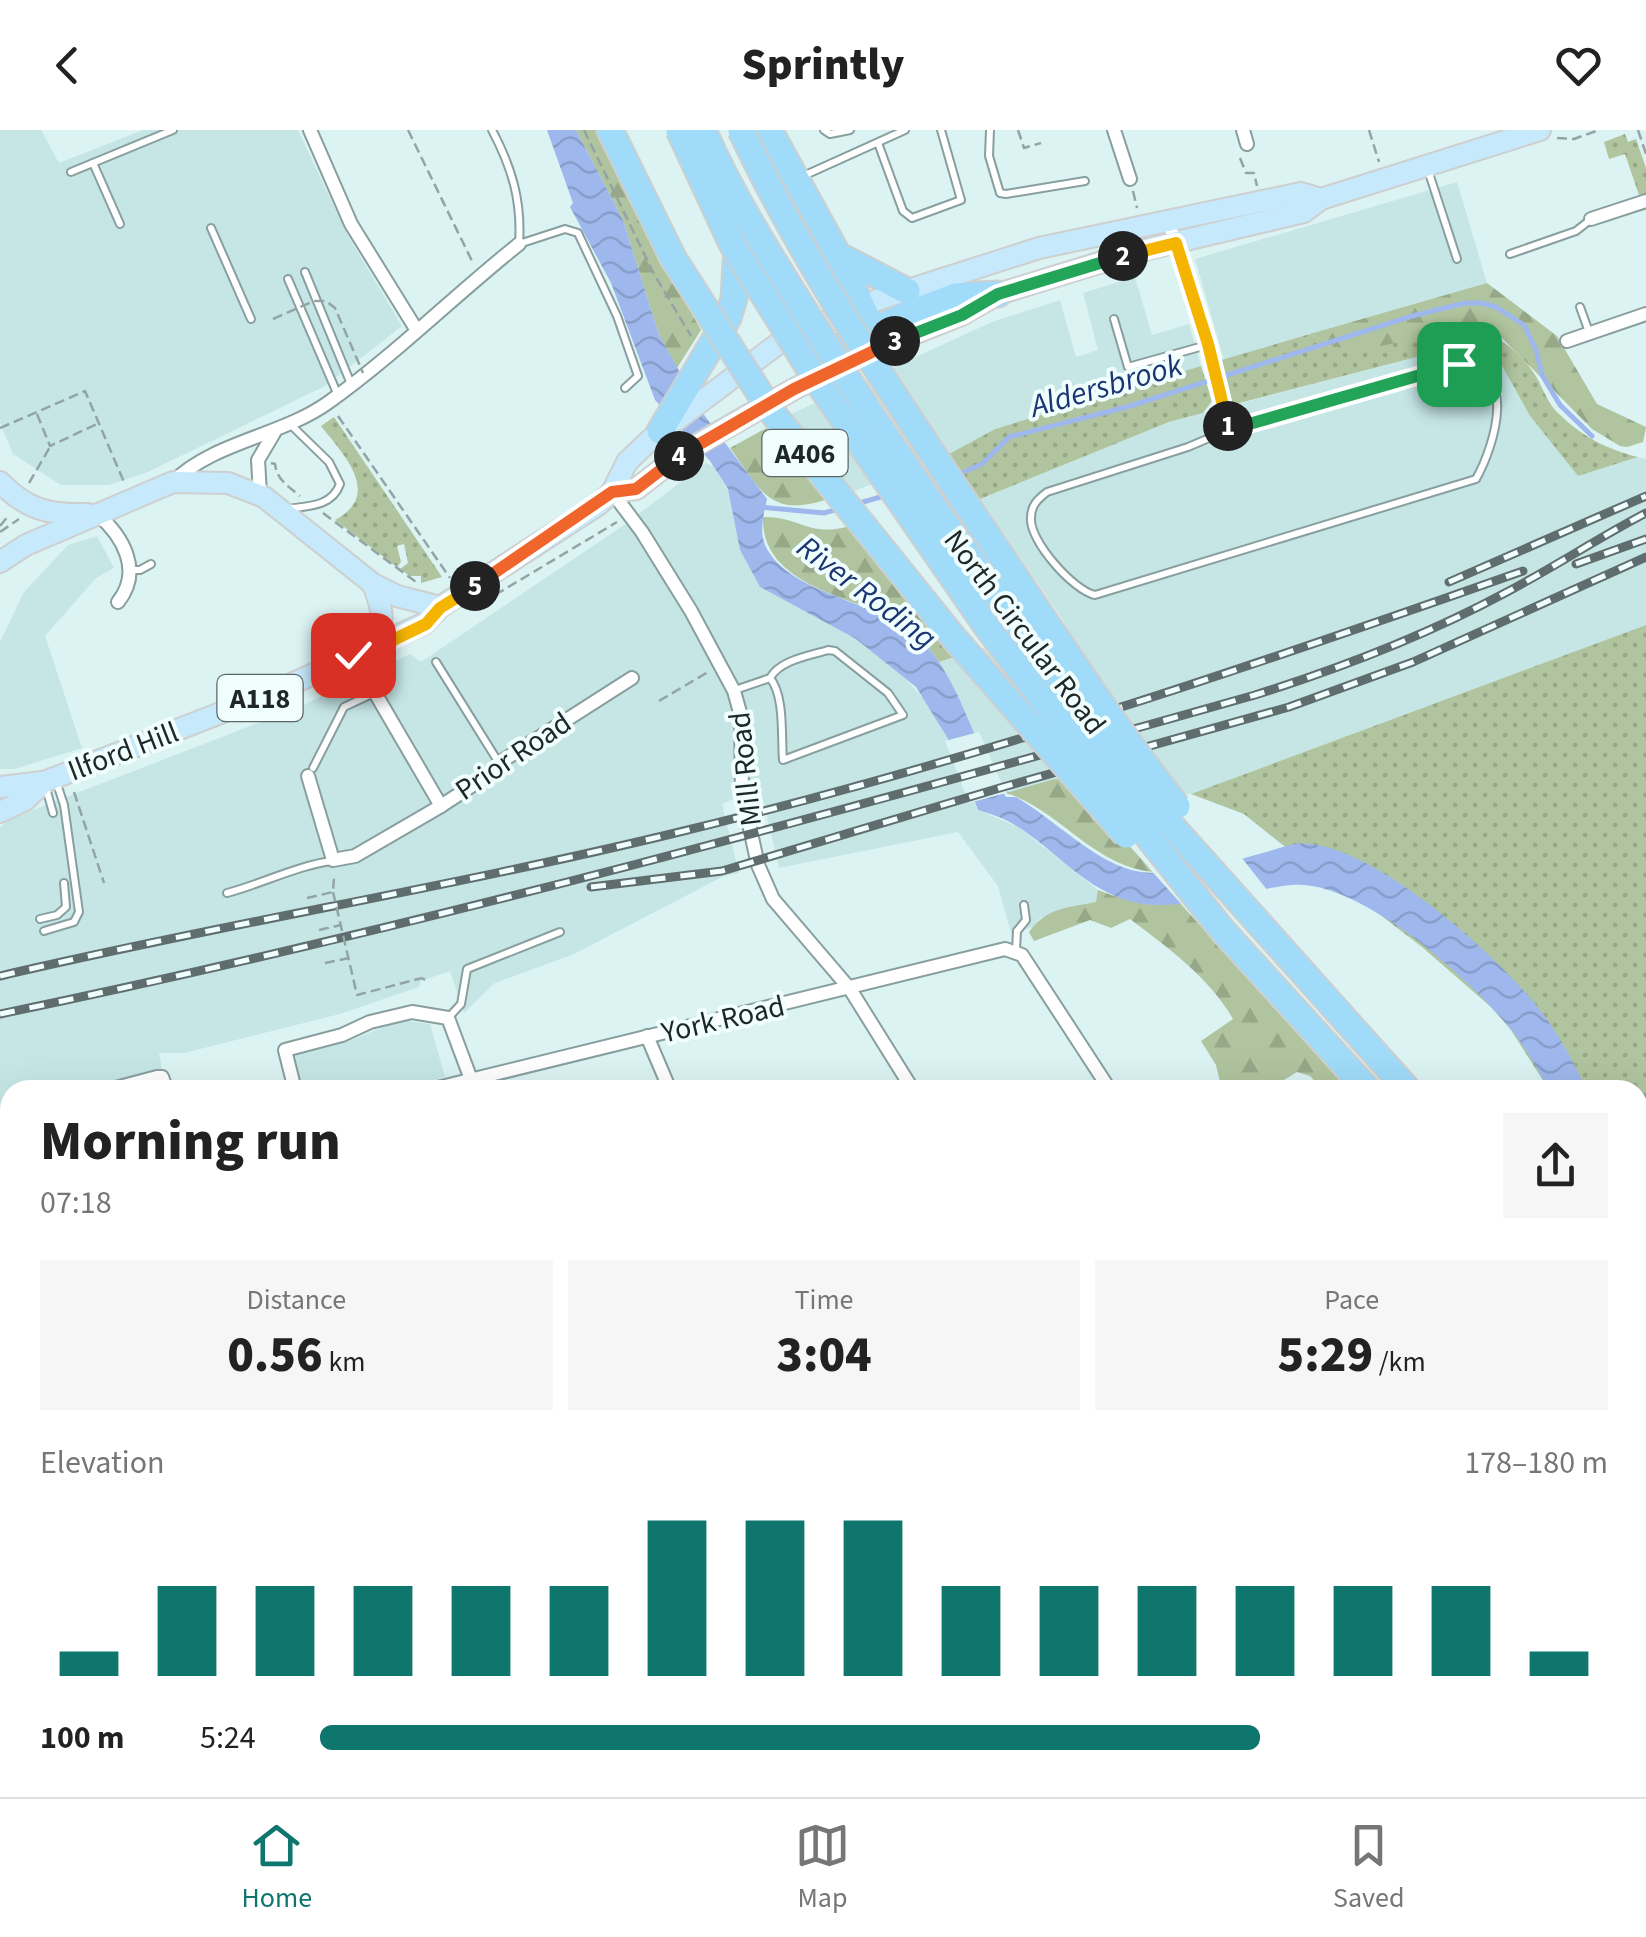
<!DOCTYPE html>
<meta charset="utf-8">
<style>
:root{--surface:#fff;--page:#f6f6f6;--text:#222;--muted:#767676;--line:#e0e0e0;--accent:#0f766e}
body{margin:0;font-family:"Source Sans 3",sans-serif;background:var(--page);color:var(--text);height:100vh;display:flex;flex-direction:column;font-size:38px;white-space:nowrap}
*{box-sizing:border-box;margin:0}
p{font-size:32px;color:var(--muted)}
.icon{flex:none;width:55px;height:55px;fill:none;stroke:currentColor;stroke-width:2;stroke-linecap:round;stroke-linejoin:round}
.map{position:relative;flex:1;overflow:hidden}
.drawer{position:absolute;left:0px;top:950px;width:1648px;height:718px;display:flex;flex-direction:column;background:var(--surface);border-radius:30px 30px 0 0;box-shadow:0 10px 40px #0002}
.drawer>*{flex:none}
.pin{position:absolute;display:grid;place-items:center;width:85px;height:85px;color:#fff;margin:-42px;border-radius:20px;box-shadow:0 5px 15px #0006}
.km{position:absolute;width:50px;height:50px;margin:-25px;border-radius:50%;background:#222;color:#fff;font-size:28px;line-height:50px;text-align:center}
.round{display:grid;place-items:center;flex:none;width:105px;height:105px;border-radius:0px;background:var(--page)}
.summary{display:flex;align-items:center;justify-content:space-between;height:170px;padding:0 40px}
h1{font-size:55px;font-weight:800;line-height:75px}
.figures{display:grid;grid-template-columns:repeat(3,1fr);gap:15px;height:170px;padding:10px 40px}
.figures div{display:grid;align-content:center;border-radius:0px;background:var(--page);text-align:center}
.figures b{font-size:50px;font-weight:800}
.figures small{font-size:28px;font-weight:400}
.figures p{font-size:28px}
.chart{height:280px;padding:20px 40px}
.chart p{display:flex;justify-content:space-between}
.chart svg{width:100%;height:180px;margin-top:10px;stroke:var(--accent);stroke-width:6}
ul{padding:0 40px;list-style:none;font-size:32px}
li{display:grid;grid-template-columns:160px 120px 1fr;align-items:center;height:75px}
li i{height:25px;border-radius:12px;background:var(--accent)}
header{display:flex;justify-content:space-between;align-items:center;height:130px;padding:0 40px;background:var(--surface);font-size:45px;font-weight:800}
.tab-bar{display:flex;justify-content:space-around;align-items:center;height:140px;border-top:2px solid var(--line);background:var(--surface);font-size:28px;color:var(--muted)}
.tab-bar a{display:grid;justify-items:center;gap:5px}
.tab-bar .on{color:var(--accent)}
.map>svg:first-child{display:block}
.built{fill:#c6e6e6}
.grass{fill:url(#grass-dots)}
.forest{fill:url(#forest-firs)}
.water{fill:url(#water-waves)}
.pier{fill:#dcf3f3}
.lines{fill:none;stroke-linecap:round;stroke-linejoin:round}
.stream{stroke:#9eb8ed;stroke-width:5}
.lane-casing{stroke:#899f9f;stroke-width:10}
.street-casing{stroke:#899f9f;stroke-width:16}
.primary-casing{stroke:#cecfcf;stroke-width:24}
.highway-casing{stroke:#cecfcf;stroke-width:29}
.path{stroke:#93a4a5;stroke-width:2.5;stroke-dasharray:10 5;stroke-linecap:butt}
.lane{stroke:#fff;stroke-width:6}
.street{stroke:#fff;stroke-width:12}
.primary{stroke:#c6e9fc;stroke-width:20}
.highway{stroke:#a0dbfa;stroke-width:25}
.rail-casing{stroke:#606d6e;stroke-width:9}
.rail{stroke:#f1fefe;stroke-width:5;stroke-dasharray:15;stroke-linecap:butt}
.highway-bridge-casing{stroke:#cecfcf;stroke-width:29;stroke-linecap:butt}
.path-bridge{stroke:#93a4a5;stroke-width:2.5;stroke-dasharray:10 5;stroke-linecap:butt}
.highway-bridge{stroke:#a0dbfa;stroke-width:25}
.split-1-casing{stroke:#fff;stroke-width:20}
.split-2-casing{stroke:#fff;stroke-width:20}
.split-3-casing{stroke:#fff;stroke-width:20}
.split-4-casing{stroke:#fff;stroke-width:20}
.split-5-casing{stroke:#fff;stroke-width:20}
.split-6-casing{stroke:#fff;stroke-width:20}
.split-1{stroke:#22a559;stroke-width:12}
.split-2{stroke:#f5b400;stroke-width:12}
.split-3{stroke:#22a559;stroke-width:12}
.split-4{stroke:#f0652b;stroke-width:12}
.split-5{stroke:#f0652b;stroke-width:12}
.split-6{stroke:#f5b400;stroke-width:12}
.labels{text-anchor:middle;stroke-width:8;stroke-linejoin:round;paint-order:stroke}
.shield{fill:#f1fefe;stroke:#5d6768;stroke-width:2.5}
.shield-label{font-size:28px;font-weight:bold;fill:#1e2627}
.street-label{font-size:30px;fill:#1e2627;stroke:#f1fefe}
.water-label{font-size:32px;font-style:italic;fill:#1b3573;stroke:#f1fefe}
</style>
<header><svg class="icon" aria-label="back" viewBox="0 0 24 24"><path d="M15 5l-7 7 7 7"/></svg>Sprintly<svg class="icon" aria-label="heart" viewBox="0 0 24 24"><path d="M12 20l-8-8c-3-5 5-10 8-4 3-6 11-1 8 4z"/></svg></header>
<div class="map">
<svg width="1646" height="1667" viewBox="0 0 1646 1667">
<defs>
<pattern id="grass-dots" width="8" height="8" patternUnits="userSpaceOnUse" patternTransform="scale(2.5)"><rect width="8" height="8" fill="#b0c49f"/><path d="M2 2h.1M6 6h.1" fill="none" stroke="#97a889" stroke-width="1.8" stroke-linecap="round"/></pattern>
<pattern id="forest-firs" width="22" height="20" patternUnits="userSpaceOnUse" patternTransform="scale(2.5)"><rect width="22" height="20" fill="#b0c49f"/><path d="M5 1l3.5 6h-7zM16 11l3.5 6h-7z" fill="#97a889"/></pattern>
<pattern id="water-waves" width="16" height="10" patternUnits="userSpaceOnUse" patternTransform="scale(2.5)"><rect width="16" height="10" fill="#9eb8ed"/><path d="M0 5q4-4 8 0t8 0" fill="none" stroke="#889ecb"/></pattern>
</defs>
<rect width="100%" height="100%" fill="#dcf3f3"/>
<g class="built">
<path d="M0,0H41L59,33L143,0H298L347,104L402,196L325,256L148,342L109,355H61L13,324L0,293Z"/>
<path d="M1457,52L1487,153L1224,230L1195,129Z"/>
<path d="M1135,147L1152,205L1189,194L1201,236L995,299L949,324L849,363L791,284L992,192L1060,170L1076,227L1098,220L1083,163Z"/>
<path d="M1459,216L1491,221L1501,234L1530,286L1578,346L1638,327L1646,329V495L1191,664L1054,649L974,672L978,680L1018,697L1098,760L1097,772L1040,788L1033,797L1011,803L998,756L958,702L779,738L760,657L722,674L739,743L724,746L574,824L495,853L464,883L450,841L421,851L419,857L340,884L184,923H159L166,960H10V1051L0,1053V697L12,688L297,578L410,524L421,532L624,395L706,333L713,336L732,367L740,420L760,457L856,509L899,541L927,573L948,610L954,559L939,532L1064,492L980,369L1169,292Z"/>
<path d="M97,406L114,438L96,448L45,506L82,618L15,639H0V512L24,462L68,415Z"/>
<path d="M401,890L430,894L445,947L389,960H298L291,925L349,911Z"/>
<path d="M10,1079V1383L0,1335V1081Z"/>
<path d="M10,1552V1658H90L97,1667H0V1556Z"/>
</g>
<g class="grass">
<path d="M1625,4L1628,12L1636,9L1646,38V66L1640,68L1625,24L1609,29L1604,12Z"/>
<path d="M1471,195C1499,206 1521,222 1537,248C1543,259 1548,273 1557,282C1581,306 1606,319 1638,327L1578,346L1530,286L1501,234L1490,221L1459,216L1232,275L1218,231L1310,204L1350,222Z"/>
<path d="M1201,236L1212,271L1203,283L1169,292L980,369L949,324L995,299Z"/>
<path d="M334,287L442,447L421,453V446H410L400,439L408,433L404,414L397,416L401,432L397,437L335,390C384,364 342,323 321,296Z"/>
<path d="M1646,495V1106L1638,1098V960H1549L1511,900L1491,877L1422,817L1366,774L1344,764L1244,684L1191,664Z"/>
</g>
<g class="forest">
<path d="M576,0H597L649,108L701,200L677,238L659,205L623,90Z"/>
<path d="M1487,153L1557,206L1597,274L1646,297L1643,312L1627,317L1620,316L1592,299L1500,206L1471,196L1350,223L1310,204Z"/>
<path d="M770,296L825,370C768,388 760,358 730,318Z"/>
<path d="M763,387C799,386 810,408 849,396L960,525L939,532C929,517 918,503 902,493C854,466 761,457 763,387Z"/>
<path d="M1054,649L1071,651L1153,742C1093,736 1060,680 1006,663Z"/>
<path d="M1098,760C1126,771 1150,778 1179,772L1348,960H1323L1310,946L1297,942L1268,960H1222L1216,935L1201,911L1233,889C1209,847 1168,818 1130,789L1111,798L1090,790L1034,811L1029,802C1047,777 1068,778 1096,772Z"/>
</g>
<path class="water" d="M547,0H576L623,90L659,205L702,282L767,369C764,383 759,401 765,415C789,468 891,471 927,516C964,560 975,620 1006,667H1016C1052,688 1092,729 1131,740C1169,750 1236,731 1273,720C1280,718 1288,715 1295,714C1363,705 1496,824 1536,875C1556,900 1574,931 1586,960H1549C1538,940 1527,920 1513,902C1472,850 1359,748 1291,755C1245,760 1177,783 1133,772C1084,760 1055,719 1013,694C1002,687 990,684 978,680L956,622L916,557L856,509L760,457L740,420L728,359L710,331L655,270L611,153L570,77L573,73Z"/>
<g class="pier">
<path d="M979,602L1006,663L969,673L945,611Z"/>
<path d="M1238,723L1271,765L1184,777L1148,737L1185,734Z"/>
</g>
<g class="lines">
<g class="stream">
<path d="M957,345L982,334L1009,307L1130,276L1412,186L1465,173H1481L1496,177L1524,195L1536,220L1542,245L1560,275L1592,306"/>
<path d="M856,374L884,366"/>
<path d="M758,377L824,383L841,378"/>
</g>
<g class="lane-casing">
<g id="lane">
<path d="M492,0C512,38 522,71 519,114L565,99L578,103L617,186L638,246L625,258"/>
<path d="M824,0L830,4L850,0"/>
<path d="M990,0L989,26L1000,63L1006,64L1085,51"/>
<path d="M878,13L903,81L912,88L961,70L941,0"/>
<path d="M93,33L120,94"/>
<path d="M1427,37L1457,129"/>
<path d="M71,42L173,0"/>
<path d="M801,47L905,0"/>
<path d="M211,98L251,189"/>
<path d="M1510,124L1576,101L1590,90"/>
<path d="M305,142L351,254"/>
<path d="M288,149L337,263"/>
<path d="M1580,177L1589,202"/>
<path d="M1114,189L1128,237L1207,215"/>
<path d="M1459,235C1519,236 1495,315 1476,349L1095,465C1074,461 1029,411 1031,388C1031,375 1038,369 1047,362L1188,317L1228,300Z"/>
<path d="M1221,265L1228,300"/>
<path d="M286,379C307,376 332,377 340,354L329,332L291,295"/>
<path d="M130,440H140L151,434"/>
<path d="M436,532L499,633"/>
<path d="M735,560L770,548C780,530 809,526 828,520L835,521L888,563L903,585L783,630C781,607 785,566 770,548"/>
<path d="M313,638L344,577L374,563"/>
<path d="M46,658L53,683"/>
<path d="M227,763C261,754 299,735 332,731"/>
<path d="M40,789L57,785L66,777L64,753"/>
<path d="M44,801L74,792L79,782L64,675L57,654"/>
<path d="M1016,820L1017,801L1026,790L1024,775"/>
<path d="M449,887L461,874L467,839L560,802"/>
<path d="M1638,1397L1646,1410"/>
<path d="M1638,1428L1646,1424"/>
</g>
</g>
<g class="street-casing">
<g id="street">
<path d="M310,0L351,94L416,199"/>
<path d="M1114,0L1130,49"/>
<path d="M1243,0L1247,14"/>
<path d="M1591,89L1646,71"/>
<path d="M1169,93L1221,263"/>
<path d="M1567,211L1646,184"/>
<path d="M173,352C213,312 282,306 329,272C396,224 455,165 519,114"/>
<path d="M612,362L642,402L691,481L734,561L741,586L742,662L758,735L773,769L850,859L913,960"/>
<path d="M260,364L258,330L274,303"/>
<path d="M97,384C123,406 143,441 118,472"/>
<path d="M353,525L441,676L485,647L499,633L632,548"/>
<path d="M308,646L333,730L355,726L441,676"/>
<path d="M647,906L670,960"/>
<path d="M108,960L157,947H162L167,960"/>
<path d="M295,960L285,920L342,905L370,892L412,882L448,888L475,960"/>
<path d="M429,960L1005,819L1022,825L1110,960"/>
<path d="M0,1067L10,1062"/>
<path d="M0,1543L10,1539"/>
<path d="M1638,1627L1646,1636"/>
<path d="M333,1658L337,1667"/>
<path d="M526,1658L530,1667"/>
<path d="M743,1658L746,1667"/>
<path d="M972,1658L994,1667"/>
<path d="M264,1667L290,1658"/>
<path d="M958,1667L963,1658"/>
<path d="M1144,1667L1154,1658"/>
<path d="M1409,1667L1417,1658"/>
</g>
</g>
<g class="primary-casing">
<g id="primary">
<path d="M0,352C27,380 49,385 88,384"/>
<path d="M612,362L636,359L684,322L794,259L876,219L961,185L998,164L1131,123L1304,82L1321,69L1540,0"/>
<path d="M0,432L26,415L173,352L228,353L264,367L373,454L397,466L440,477"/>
<path d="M367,520C387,491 384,485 373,454"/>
<path d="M0,657L42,652"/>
<path d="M0,682L25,670L44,652L274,562L425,493L440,477L598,375L612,362L627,332L651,309L783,210L880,169L1039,118L1301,63L1321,69"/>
<path d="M0,1402L10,1448"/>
<path d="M121,1658L129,1667"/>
</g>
</g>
<g class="highway-casing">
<g id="highway">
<path d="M610,0L673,128"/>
<path d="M769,0L838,125L874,203L876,219"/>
<path d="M838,125L907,161"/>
<path d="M812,230L901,187L956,166L998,164"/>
<path d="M660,301L728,188L734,169L736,132"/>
<path d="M1161,684L1408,960"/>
<path d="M1141,698L1223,801L1368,960"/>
<path d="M1638,1252L1646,1264"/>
<path d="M1638,1310L1646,1324"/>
</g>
</g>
<g class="path">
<path d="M408,0L472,131"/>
<path d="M584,0L654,144L691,206"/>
<path d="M1018,0L1024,18L1041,13"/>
<path d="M1369,0L1379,32"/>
<path d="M1638,0L1646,24"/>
<path d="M1557,8L1574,9L1599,0"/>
<path d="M1240,28L1246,43H1254L1257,56"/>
<path d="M1133,61L1137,78"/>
<path d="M37,284L50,316L97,294"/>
<path d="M338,286L450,448"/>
<path d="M0,298L85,261L124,352"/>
<path d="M271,333L275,334C277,350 288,356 300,366"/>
<path d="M29,353L50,317"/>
<path d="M323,383L416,452"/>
<path d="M0,396L9,385"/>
<path d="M0,402L19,389"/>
<path d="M495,465L617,392"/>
<path d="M659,571L708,542"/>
<path d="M74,662L104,753"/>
<path d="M307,768L333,762L334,747"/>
<path d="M319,800L341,795"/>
<path d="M325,833L349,828"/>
<path d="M422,848L425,850"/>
</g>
<use href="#lane" class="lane"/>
<use href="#street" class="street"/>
<use href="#primary" class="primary"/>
<use href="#highway" class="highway"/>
<g class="rail-casing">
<g id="rail">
<path d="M1576,434L1646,409"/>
<path d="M1449,452L1646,366"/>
<path d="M591,757L722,741L1003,657L1289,577L1413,532L1646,427"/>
<path d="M0,846C222,794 446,758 667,705C958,636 1242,540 1523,441"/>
<path d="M0,884C423,797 839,682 1255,565C1341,538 1425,506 1505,463C1553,438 1598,408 1646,383"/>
</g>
</g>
<use href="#rail" class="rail"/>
<g class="highway-bridge-casing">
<g id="highway-bridge">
<path d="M679,0L732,114L817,251L987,497L1141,698"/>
<path d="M703,0C732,67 772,129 811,191C917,363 1039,523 1161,684"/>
<path d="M741,0C805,137 893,264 977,390C1042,486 1105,585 1177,676"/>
<path d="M673,128L771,281L953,507L1126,705"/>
</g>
</g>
<g class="path-bridge">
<path d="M273,189L314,171H326L335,178L363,243"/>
<path d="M333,762L357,865L422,848"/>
</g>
<use href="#highway-bridge" class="highway-bridge"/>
</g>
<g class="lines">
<g class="split-1-casing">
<path id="split-1" d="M1228,296V300L1459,234"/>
</g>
<g class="split-2-casing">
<path id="split-2" d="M1123,126L1176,113L1208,214L1228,296"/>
</g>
<g class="split-3-casing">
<path id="split-3" d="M895,211L962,185L998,164L1123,126"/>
</g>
<g class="split-4-casing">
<path id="split-4" d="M679,326L794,259L895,211"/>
</g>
<g class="split-5-casing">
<path id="split-5" d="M475,456L612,362L636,359L679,326"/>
</g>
<g class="split-6-casing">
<path id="split-6" d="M353,525L387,513L426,494L440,478L475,456"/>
</g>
<use href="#split-1" class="split-1"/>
<use href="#split-2" class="split-2"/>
<use href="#split-3" class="split-3"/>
<use href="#split-4" class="split-4"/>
<use href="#split-5" class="split-5"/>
<use href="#split-6" class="split-6"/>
</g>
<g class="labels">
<g class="shield">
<rect x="762.5" y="300" width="85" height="46" rx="8"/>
<rect x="217.5" y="545" width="85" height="46" rx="8"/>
</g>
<g class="shield-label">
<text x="805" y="333">A406</text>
<text x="260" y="578">A118</text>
</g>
<g class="street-label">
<text transform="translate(1025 502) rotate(53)" y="10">North Circular Road</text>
<text transform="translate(123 621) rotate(-21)" y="10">Ilford Hill</text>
<text transform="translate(513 626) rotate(-34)" y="10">Prior Road</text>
<text transform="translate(745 639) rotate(-96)" y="10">Mill Road</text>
<text transform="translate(723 889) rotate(-13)" y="10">York Road</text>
</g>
<g class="water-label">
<text transform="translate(1106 255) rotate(-16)" y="11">Aldersbrook</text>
<text transform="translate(867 462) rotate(37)" y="11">River Roding</text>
</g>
</g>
</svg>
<div class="pin" style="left:1459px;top:234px;background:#1e9e55"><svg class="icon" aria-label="arrive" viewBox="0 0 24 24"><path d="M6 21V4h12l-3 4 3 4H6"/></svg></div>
<div class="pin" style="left:353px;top:525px;background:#d93025"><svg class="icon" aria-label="check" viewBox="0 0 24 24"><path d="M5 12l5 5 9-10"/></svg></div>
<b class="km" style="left:1228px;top:296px">1</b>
<b class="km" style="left:1123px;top:126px">2</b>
<b class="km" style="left:895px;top:211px">3</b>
<b class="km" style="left:679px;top:326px">4</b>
<b class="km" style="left:475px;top:456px">5</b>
<section class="drawer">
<div class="summary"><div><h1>Morning run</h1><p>07:18</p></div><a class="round"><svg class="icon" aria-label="share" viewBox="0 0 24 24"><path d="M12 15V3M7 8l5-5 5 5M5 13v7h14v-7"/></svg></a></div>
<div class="figures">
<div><p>Distance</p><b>0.56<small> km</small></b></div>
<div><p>Time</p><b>3:04</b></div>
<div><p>Pace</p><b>5:29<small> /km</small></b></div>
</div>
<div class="chart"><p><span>Elevation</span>178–180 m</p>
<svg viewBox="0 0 160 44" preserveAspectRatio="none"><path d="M5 44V38M15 44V22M25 44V22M35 44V22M45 44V22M55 44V22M65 44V6M75 44V6M85 44V6M95 44V22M105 44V22M115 44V22M125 44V22M135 44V22M145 44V22M155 44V38"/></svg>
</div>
<ul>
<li><b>100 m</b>5:24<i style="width:73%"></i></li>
</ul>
</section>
</div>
<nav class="tab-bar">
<a class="on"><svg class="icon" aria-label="home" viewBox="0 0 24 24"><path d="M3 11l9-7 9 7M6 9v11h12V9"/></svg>Home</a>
<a><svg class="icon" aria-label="map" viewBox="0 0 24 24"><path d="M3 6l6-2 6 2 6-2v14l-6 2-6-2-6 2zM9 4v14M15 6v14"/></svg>Map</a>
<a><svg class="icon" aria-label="saved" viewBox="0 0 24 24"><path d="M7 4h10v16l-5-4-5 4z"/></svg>Saved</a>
</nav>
